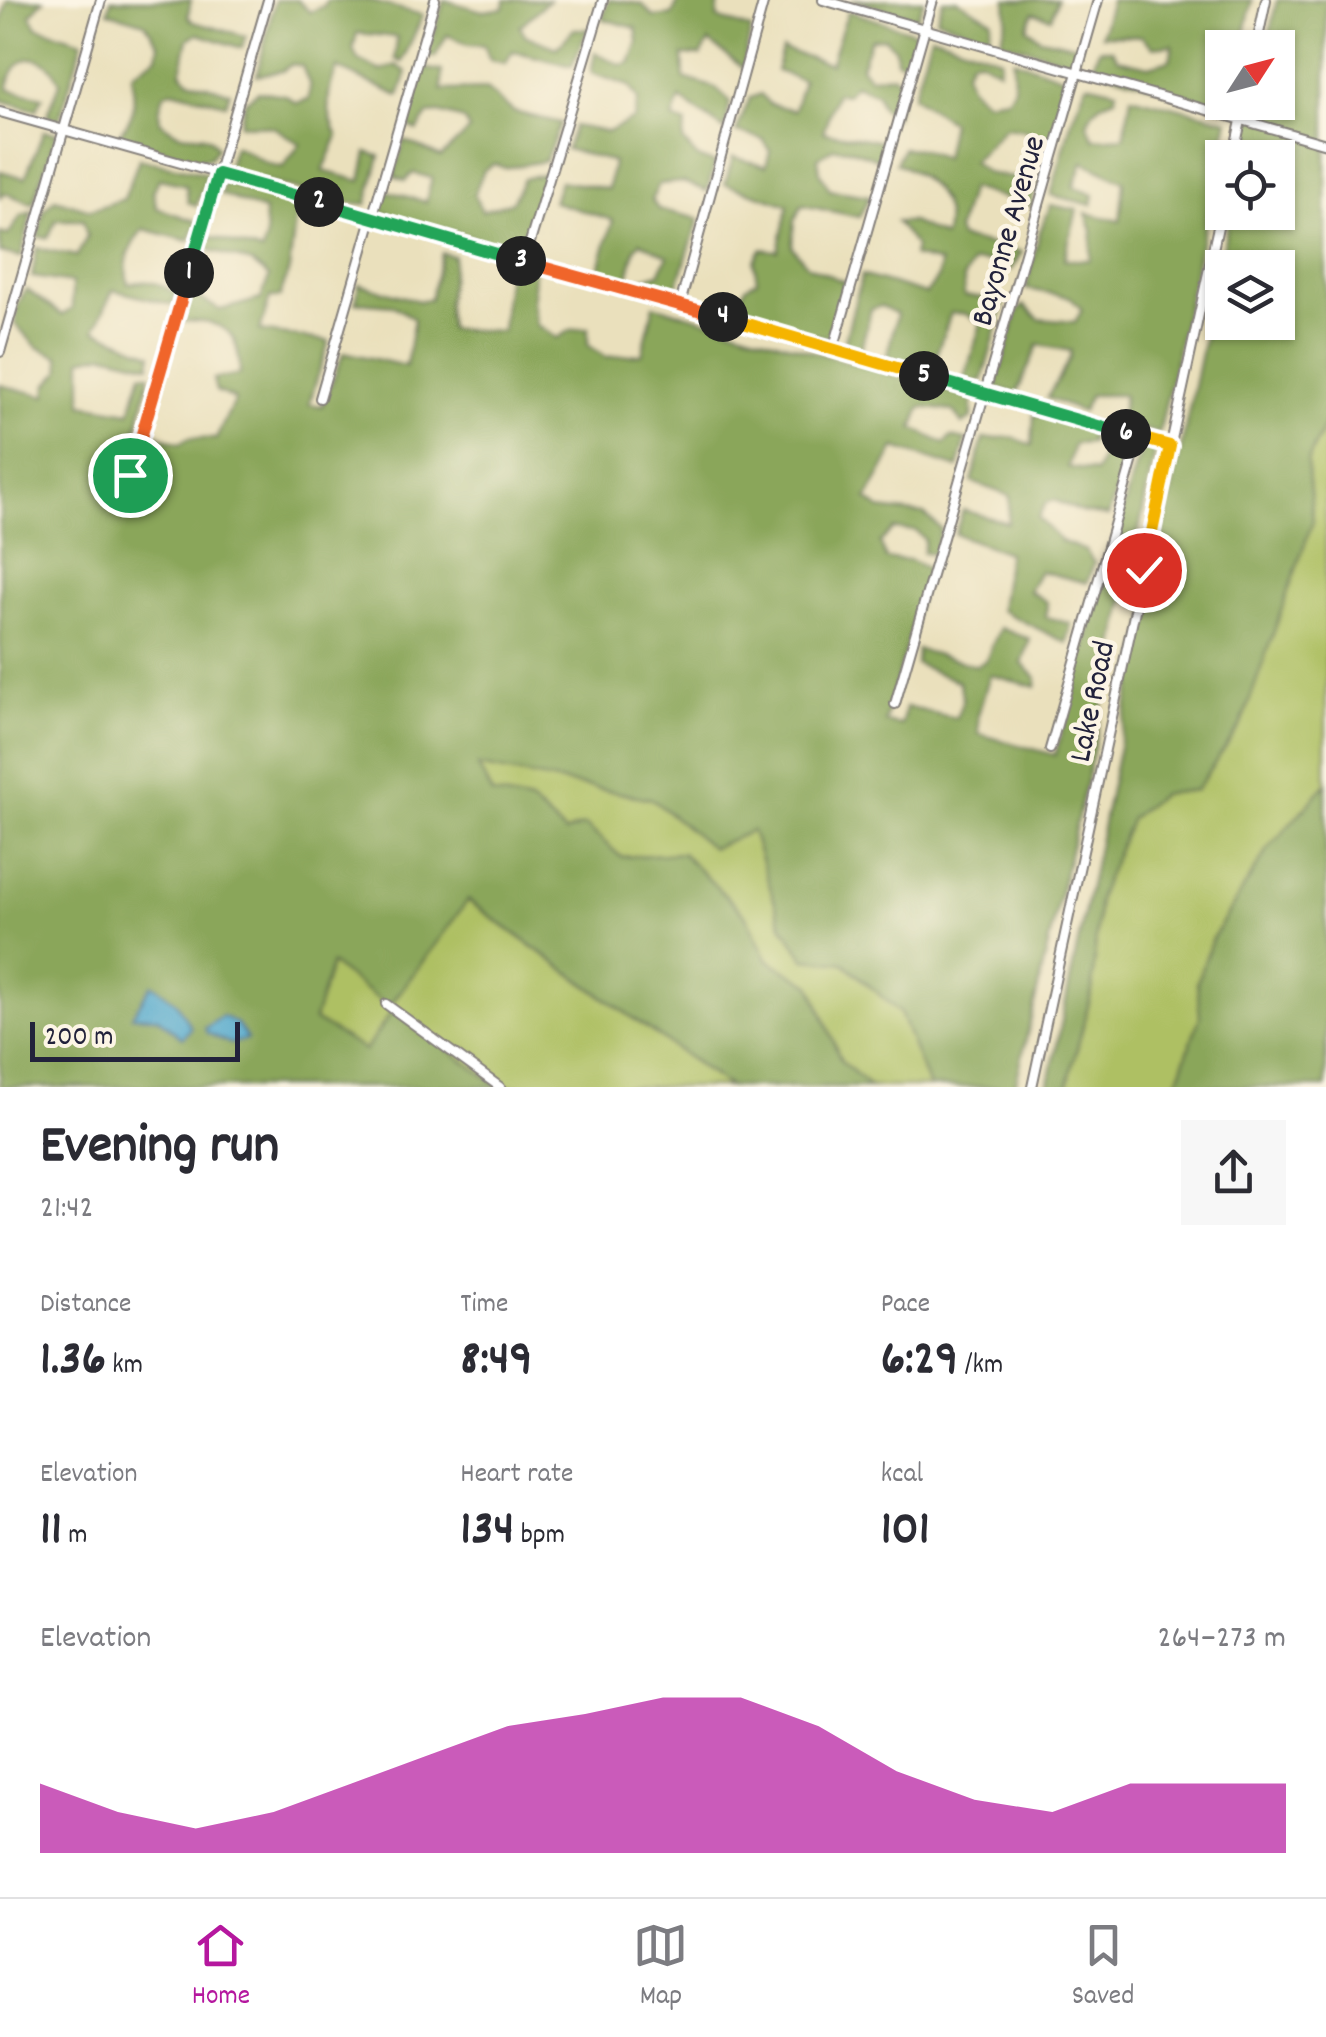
<!DOCTYPE html>
<meta charset="utf-8">
<style>
:root{--surface:#fff;--page:#f7f7f7;--text:#2b2b33;--muted:#7c7c81;--line:#e1e1e2;--accent:#b5179e}
body{margin:0;font-family:Dekko,sans-serif;background:var(--page);color:var(--text);height:100vh;display:flex;flex-direction:column;font-size:38px;white-space:nowrap}
*{box-sizing:border-box;margin:0}
p{font-size:32px;color:var(--muted)}
.icon{flex:none;width:55px;height:55px;fill:none;stroke:currentColor;stroke-width:2;stroke-linecap:round;stroke-linejoin:round}
.map{position:relative;height:1087px;overflow:hidden}
.details{display:flex;flex-direction:column;background:var(--surface);flex:1}
.details>*{flex:none}
.needle{width:65px;rotate:54deg}
.fabs{position:absolute;left:1205px;top:30px;display:grid;gap:20px}
.fabs a{display:grid;place-items:center;width:90px;height:90px;border-radius:0px;background:var(--surface);box-shadow:0 2px 8px #0004;font-size:50px}
.scale{position:absolute;left:30px;bottom:25px;width:210px;box-sizing:border-box;padding-left:10px;border:5px solid #22223b;border-top:0;font-size:28px;line-height:35px;white-space:nowrap;color:#22223b;-webkit-text-stroke:8px #fcf5e5;paint-order:stroke}
.pin{position:absolute;display:grid;place-items:center;width:85px;height:85px;color:#fff;margin:-42px;border:5px solid #fff;border-radius:50%;box-shadow:0 2px 10px #0007}
.km{position:absolute;width:50px;height:50px;margin:-25px;border-radius:50%;background:#222;color:#fff;font-size:28px;line-height:50px;text-align:center}
.round{display:grid;place-items:center;flex:none;width:105px;height:105px;border-radius:0px;background:var(--page)}
.overview{display:flex;align-items:center;justify-content:space-between;height:170px;padding:0 40px}
h1{font-size:55px;font-weight:700;line-height:75px}
.stats{display:grid;grid-template-columns:repeat(3,1fr);gap:15px;height:170px;padding:10px 40px}
.stats div{display:grid;align-content:center}
.stats b{font-size:50px;font-weight:700}
.stats small{font-size:28px;font-weight:400}
.stats p{font-size:28px}
.chart{height:280px;padding:20px 40px}
.chart p{display:flex;justify-content:space-between}
.chart svg{width:100%;height:180px;margin-top:10px;fill:var(--accent);opacity:.7}
.tab-bar{display:flex;justify-content:space-around;align-items:center;height:140px;border-top:2px solid var(--line);background:var(--surface);font-size:28px;color:var(--muted)}
.tab-bar a{display:grid;justify-items:center;gap:5px}
.tab-bar .active{color:var(--accent)}
.map>svg:first-child{display:block}
.green{fill:#aec064;stroke:#687150;stroke-width:2.5}
.forest{fill:#8aa65a;stroke:#56644a;stroke-width:2.5;fill-rule:evenodd}
.water{fill:#50a7cc;stroke:#396484;stroke-width:2.5}
.lines{fill:none;stroke-linecap:round;stroke-linejoin:round}
.minor-casing{stroke:#86817c;stroke-width:12}
.minor{stroke:#fff;stroke-width:8}
.split-1-casing{stroke:#fff;stroke-width:20}
.split-2-casing{stroke:#fff;stroke-width:20}
.split-3-casing{stroke:#fff;stroke-width:20}
.split-4-casing{stroke:#fff;stroke-width:20}
.split-5-casing{stroke:#fff;stroke-width:20}
.split-6-casing{stroke:#fff;stroke-width:20}
.split-7-casing{stroke:#fff;stroke-width:20}
.split-1{stroke:#f0652b;stroke-width:12}
.split-2{stroke:#22a559;stroke-width:12}
.split-3{stroke:#22a559;stroke-width:12}
.split-4{stroke:#f0652b;stroke-width:12}
.split-5{stroke:#f5b400;stroke-width:12}
.split-6{stroke:#22a559;stroke-width:12}
.split-7{stroke:#f5b400;stroke-width:12}
.labels{text-anchor:middle;stroke-width:9;stroke-linejoin:round;paint-order:stroke}
.street-label{font-size:32px;fill:#22223b;stroke:#fcf5e5}
</style>
<div class="map">
<svg width="1326" height="1087" viewBox="0 0 1326 1087">
<rect width="100%" height="100%" fill="#fcf5e5"/>
<filter id="ink" filterUnits="userSpaceOnUse"><feTurbulence type="fractalNoise" baseFrequency=".01" numOctaves="2"/><feDisplacementMap in="SourceGraphic" scale="20" xChannelSelector="R" yChannelSelector="G"/><feConvolveMatrix kernelMatrix="1 2 1 2 8 2 1 2 1" color-interpolation-filters="sRGB"/></filter>
<filter id="wash" filterUnits="userSpaceOnUse"><feTurbulence type="fractalNoise" baseFrequency=".0048" numOctaves="4" result="noise"/><feDisplacementMap in="SourceGraphic" scale="40" xChannelSelector="R" yChannelSelector="G"/><feGaussianBlur stdDeviation="2.25" result="paint"/><feColorMatrix in="noise" values="0 0 0 0 0 0 0 0 0 0 0 0 0 0 0 0 0 1.4 0 .05"/><feComposite in="paint" operator="in"/></filter>
<g filter="url(#wash)">
<rect width="100%" height="100%" fill="#eae0bc"/>
<g class="green">
<path d="M1326,422V784L1268,849L1197,983L1201,1017L1175,1087H1067L1092,991L1099,896L1131,817L1162,794L1196,790L1313,521L1307,462Z"/>
<path d="M477,765L652,799L712,847L753,830L782,925L844,963L901,1013L929,1087H871L841,1061L811,985L768,960L745,915L682,853L621,857L585,825L565,833L531,802L492,794Z"/>
<path d="M467,900L729,1087H500L393,1010L365,1050L313,1020L331,964L388,1006Z"/>
</g>
<g class="forest">
<path d="M7,0H44L30,15L37,27L83,41L59,120L47,116L60,83C45,47 12,52 8,89L43,97L36,110L0,100V27Z"/>
<path d="M111,0H191L188,16L193,22L246,36L242,48L198,34L188,39L181,72L189,80L230,92L226,104L172,90L164,94L159,111L160,121C166,126 173,132 182,134C199,137 207,130 217,148L210,158L195,160L117,136C140,113 133,100 132,74L157,56L159,45L145,23L108,12Z"/>
<path d="M275,0H297L310,12L324,6L327,0H367L423,15L402,62L395,59L397,37L357,33L353,49L358,60L381,71L396,65L407,72L399,96L337,68C326,93 325,111 338,136L323,171L361,181L367,152L380,156L367,204L348,203L226,171L234,146C253,153 263,165 283,167L300,144L273,127L240,124L245,102L258,91L285,95L296,103L309,99L310,86L302,66L292,64L282,71L257,75Z"/>
<path d="M444,0L483,11L504,8L505,0H549L520,26L524,35L557,48L574,29H588L572,66L513,51L505,63L490,60L484,45L468,44L447,35L435,57H427Z"/>
<path d="M609,0L642,4L654,17L672,15L679,0H719L717,18L751,29L743,68L709,42L701,56L683,55L684,78L716,88L730,101L725,130L680,99L673,119L686,124L683,141L698,158L715,163L707,191L683,182L659,184L652,200L658,209L699,219L675,293L639,285L637,280L659,273L668,256L640,242L635,249L627,282L598,271L613,220L553,202L560,181L608,189L613,162L566,149L574,126L608,132L634,119L638,100L629,86L591,73L595,52L621,65L630,63L638,42L636,28L602,19Z"/>
<path d="M852,0H924L917,18Z"/>
<path d="M943,0H957L992,20L989,37L937,19Z"/>
<path d="M1006,0H1057L1051,18L1033,13L1027,28L1040,38L1080,46L1075,63L1001,41L1007,19Z"/>
<path d="M1111,0H1252L1242,47L1222,48V102L1230,103L1218,105L1092,68L1099,49H1112L1118,59L1149,66L1170,60L1173,45L1153,47L1141,36L1101,35Z"/>
<path d="M1277,0H1326V422L1307,462L1313,521L1241,725L1196,790L1162,794L1131,818L1099,896L1092,991L1067,1087H1048L1230,213L1278,212V158L1242,157L1254,103L1278,102V48L1266,47ZM1222,268H1278V322H1222Z"/>
<path d="M848,11L918,33L909,65L896,60L895,49L885,38L871,39L861,67L869,77L893,75L903,83L895,118L881,107L877,94L855,85L847,94L836,93L823,132L887,142L880,160L849,149L833,148L818,158L820,172L830,190L870,196L859,217L802,205L794,221L792,247L808,266L845,282L828,337L796,333L732,312L746,287L757,280L754,262L761,249L778,251L788,205L725,184L733,157L766,166L770,151L763,139L736,132L750,98L761,94L769,104L794,110L803,80L776,71L782,49L830,64Z"/>
<path d="M931,35L1001,58L999,70L979,59L971,60L965,72L971,87L985,101L1008,98L1014,86L1013,59L1068,78L1053,145L1025,130L1005,127L972,162L987,173L1036,182L1031,206L970,188L957,231L960,238L1022,252L1011,270L988,261L973,262L964,277V296L1005,300L982,381H964L981,323L966,314L951,313L931,369L887,356L897,314L881,306L871,309L861,349L844,344L862,275L926,294L938,277L940,263L913,256L915,246L896,222H912L944,237C955,201 927,176 896,163L903,148L921,149L944,158L951,122L913,96Z"/>
<path d="M423,68L442,71V90L486,89L514,112L561,123L545,161L505,168L494,164L484,170L474,194L482,211L512,202L523,179L545,173L521,251L379,211L388,191L426,202L432,178L413,173L405,181L394,176L404,140L441,157L469,130L464,120L439,113L429,114L417,131L406,124Z"/>
<path d="M1087,83L1117,90L1115,98C1100,103 1093,108 1087,123L1094,139L1124,137L1131,96L1228,120L1159,434L1120,422L1124,395H1090L1082,412L1047,398L1069,360L1071,351L1038,345L1017,393L995,388L1018,311L1024,305L1039,319L1075,322L1082,310L1070,297L1026,289L1040,231L1051,205L1077,210L1064,260H1090L1092,231L1086,213L1120,221L1124,181L1083,162L1074,187L1094,195L1092,205L1051,195L1072,119Z"/>
<path d="M44,131L57,133L33,204L5,193L0,198V171L25,178Z"/>
<path d="M139,159L208,174L196,206L188,202L186,185L159,179L153,192L157,208L198,222L189,241L143,229C129,247 123,261 128,284C148,279 159,282 176,294L173,305L113,290L95,330L152,354L150,365L105,354L82,359V404L130,412L142,373L150,374L138,427L119,469L137,483L152,433L180,444L189,438L216,439L235,399L216,391L213,379L240,374C239,329 225,321 181,321L191,293L220,310L261,299L269,277L252,263L202,248L206,235L262,252L266,238L264,211L221,194L224,181L297,206L289,270L280,297H270L260,331L329,341L309,404L322,406L344,352L406,366L414,319L392,305L356,302L359,284L419,301L430,299L442,253L454,256L447,304L449,329L502,331L508,266L534,270L533,303L537,325L557,338L571,330L588,328V345L606,357L642,354L654,305L972,398V418L962,424L953,411L921,407L913,428L945,444L951,437L966,440L958,468L895,448L867,499L880,509L924,514L941,529L934,554L923,553L925,540L916,531L894,529L880,542L886,559L910,560L928,569L885,722L901,725L906,707L956,718L963,700L959,682L916,664L917,649L977,666L986,660L1000,628L1030,639L1022,664L1037,678L1036,687L990,675L978,715L979,734L1055,755L1136,463L1146,447L1156,448L1093,752L1015,1087H929L900,1013L844,963L805,959L782,925L752,831L712,848L652,799L478,766L492,794L531,802L565,833L585,825L621,857L682,853L745,915L768,960L811,985L841,1061L871,1087H730L468,900L389,1007L331,964L314,1020L365,1050L393,1010L500,1087H0V385L46,396L47,385L61,370L59,357L37,347L15,324L18,304L26,289L62,315L72,309V283L32,277L37,248L77,256L87,236L83,220H56L48,238L38,237L44,210L55,199L91,210L124,199Z"/>
<path d="M32,211L21,257L0,252V233L8,235L21,216Z"/>
<path d="M1034,414L1089,427L1091,443L1074,444L1068,467L1096,472L1109,439L1133,446L1108,516L1081,512L1054,500L1046,503L1038,518L1061,541L1086,551L1094,563L1087,583L1040,571L1029,591L1047,602L1046,617L1071,624L1067,643L1000,610L1008,553L955,534L963,510L1008,523L1010,496L972,482L983,439L1011,437L1032,445Z"/>
<path d="M1326,784V1087H1175L1200,1017L1197,983L1212,939L1268,849Z"/>
</g>
<g class="water">
<path d="M152,984L176,1002L191,1028L182,1038L157,1017L132,1016Z"/>
<path d="M223,1016L237,1024L247,1039L231,1044L207,1033L205,1028Z"/>
</g>
</g>
<g filter="url(#ink)">
<g class="lines">
<g class="minor-casing">
<g id="minor">
<path d="M823,0L1326,144"/>
<path d="M1256,48L1266,0"/>
<path d="M0,112L680,304L1170,447"/>
<path d="M1233,158L1245,102"/>
<path d="M524,262L603,0"/>
<path d="M680,304L764,0"/>
<path d="M833,350L933,0"/>
<path d="M0,352L101,0"/>
<path d="M320,398L435,0"/>
<path d="M130,475L268,0"/>
<path d="M895,704L1098,0"/>
<path d="M1050,749L1139,438"/>
<path d="M386,1004L500,1087"/>
<path d="M1032,1087L1222,208"/>
</g>
</g>
<use href="#minor" class="minor"/>
</g>
</g>
<g class="lines" filter="url(#ink)">
<g class="split-1-casing">
<path id="split-1" d="M130,475L189,273"/>
</g>
<g class="split-2-casing">
<path id="split-2" d="M189,273L218,174L319,202"/>
</g>
<g class="split-3-casing">
<path id="split-3" d="M319,202L521,261"/>
</g>
<g class="split-4-casing">
<path id="split-4" d="M521,261L723,317"/>
</g>
<g class="split-5-casing">
<path id="split-5" d="M723,317L924,376"/>
</g>
<g class="split-6-casing">
<path id="split-6" d="M924,376L1126,434"/>
</g>
<g class="split-7-casing">
<path id="split-7" d="M1126,434L1170,446L1144,570"/>
</g>
<use href="#split-1" class="split-1"/>
<use href="#split-2" class="split-2"/>
<use href="#split-3" class="split-3"/>
<use href="#split-4" class="split-4"/>
<use href="#split-5" class="split-5"/>
<use href="#split-6" class="split-6"/>
<use href="#split-7" class="split-7"/>
</g>
<g class="labels">
<g class="street-label">
<text transform="translate(1006 230) rotate(-74)" y="11">Bayonne Avenue</text>
<text transform="translate(1090 701) rotate(-78)" y="11">Lake Road</text>
</g>
</g>
</svg>
<div class="fabs">
<a><svg class="needle" viewBox="-14 -14 28 28"><path d="M0-13l5 13h-10z" fill="#e53935"/><path d="M0 13l5-13h-10z" fill="#7c7c81"/></svg></a>
<a><svg class="icon" aria-label="locate" viewBox="0 0 24 24"><circle cx="12" cy="12" r="6"/><path d="M12 2v4M12 18v4M2 12h4M18 12h4"/></svg></a>
<a><svg class="icon" aria-label="layers" viewBox="0 0 24 24"><path d="M12 4l9 5-9 5-9-5zM3 14l9 5 9-5"/></svg></a>
</div>
<div class="scale">200 m</div>
<div class="pin" style="left:130px;top:475px;background:#1e9e55"><svg class="icon" aria-label="arrive" viewBox="0 0 24 24"><path d="M6 21V4h12l-3 4 3 4H6"/></svg></div>
<div class="pin" style="left:1144px;top:570px;background:#d93025"><svg class="icon" aria-label="check" viewBox="0 0 24 24"><path d="M5 12l5 5 9-10"/></svg></div>
<b class="km" style="left:189px;top:273px">1</b>
<b class="km" style="left:319px;top:202px">2</b>
<b class="km" style="left:521px;top:261px">3</b>
<b class="km" style="left:723px;top:317px">4</b>
<b class="km" style="left:924px;top:376px">5</b>
<b class="km" style="left:1126px;top:434px">6</b>
</div>
<section class="details">
<div class="overview"><div><h1>Evening run</h1><p>21:42</p></div><a class="round"><svg class="icon" aria-label="share" viewBox="0 0 24 24"><path d="M12 15V3M7 8l5-5 5 5M5 13v7h14v-7"/></svg></a></div>
<div class="stats">
<div><p>Distance</p><b>1.36<small> km</small></b></div>
<div><p>Time</p><b>8:49</b></div>
<div><p>Pace</p><b>6:29<small> /km</small></b></div>
</div>
<div class="stats">
<div><p>Elevation</p><b>11<small> m</small></b></div>
<div><p>Heart rate</p><b>134<small> bpm</small></b></div>
<div><p>kcal</p><b>101</b></div>
</div>
<div class="chart"><p><span>Elevation</span>264–273 m</p>
<svg viewBox="0 0 160 44" preserveAspectRatio="none"><path d="M0 44V27L10 34L20 38L30 34L40 27L50 20L60 13L70 10L80 6L90 6L100 13L110 24L120 31L130 34L140 27L150 27L160 27V44z"/></svg>
</div>
</section>
<nav class="tab-bar">
<a class="active"><svg class="icon" aria-label="home" viewBox="0 0 24 24"><path d="M3 11l9-7 9 7M6 9v11h12V9"/></svg>Home</a>
<a><svg class="icon" aria-label="map" viewBox="0 0 24 24"><path d="M3 6l6-2 6 2 6-2v14l-6 2-6-2-6 2zM9 4v14M15 6v14"/></svg>Map</a>
<a><svg class="icon" aria-label="saved" viewBox="0 0 24 24"><path d="M7 4h10v16l-5-4-5 4z"/></svg>Saved</a>
</nav>
